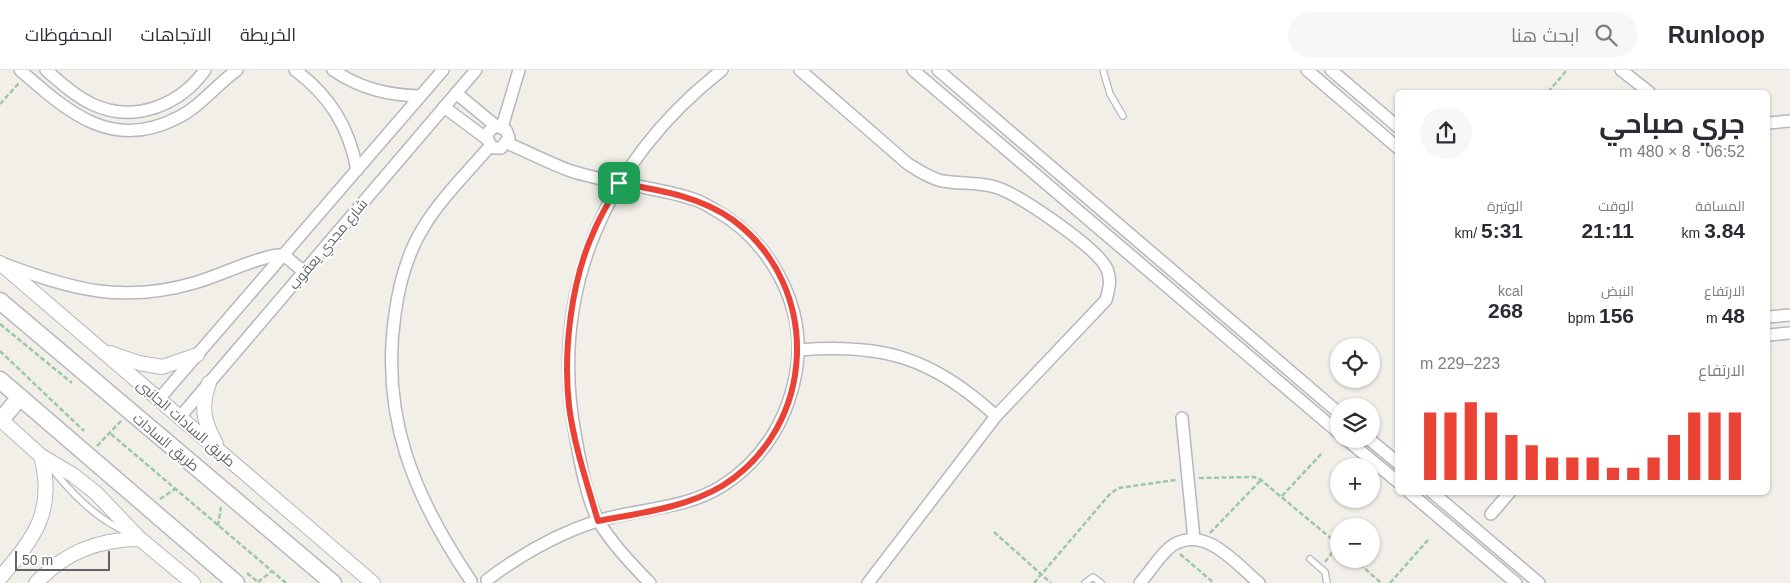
<!DOCTYPE html>
<html lang="ar">
<meta charset="utf-8">
<style>
:root{--surface:#fff;--page:#f7f7f7;--text:#2b2b33;--muted:#7c7c81;--line:#e1e1e2;--accent:#ea4335}
body{margin:0;font-family:Helvetica,Cairo,sans-serif;background:var(--page);color:var(--text);direction:rtl;height:100vh;display:flex;flex-direction:column;font-size:19px;white-space:nowrap}
*{box-sizing:border-box;margin:0}
p{font-size:16px;color:var(--muted)}
.icon{flex:none;width:28px;height:28px;fill:none;stroke:currentColor;stroke-width:2;stroke-linecap:round;stroke-linejoin:round}
.map{position:relative;flex:1;overflow:hidden;direction:ltr}
.side{position:absolute;left:1395px;top:20px;width:375px;height:405px;display:flex;flex-direction:column;background:var(--surface);border-radius:8px;box-shadow:0 1px 4px #0004;direction:rtl}
.side>*{flex:none}
.fabs{position:absolute;left:1330px;top:268px;display:grid;gap:10px}
.fabs a{display:grid;place-items:center;width:50px;height:50px;border-radius:50%;background:var(--surface);box-shadow:0 1px 4px #0004;font-size:25px}
.scale{position:absolute;left:15px;bottom:12px;width:95px;box-sizing:border-box;padding-left:5px;border:2px solid #5f6368;border-top:0;font-size:14px;line-height:18px;white-space:nowrap;color:#5f6368;-webkit-text-stroke:4px #fff;paint-order:stroke}
.pin{position:absolute;display:grid;place-items:center;width:42px;height:42px;color:#fff;margin:-21px;border-radius:10px;box-shadow:0 2px 8px #0006}
.round{display:grid;place-items:center;flex:none;width:52px;height:52px;border-radius:26px;background:var(--page)}
.headline{display:flex;align-items:center;justify-content:space-between;height:85px;padding:0 25px}
h1{font-size:28px;font-weight:700;line-height:38px}
.stats{display:grid;grid-template-columns:repeat(3,1fr);gap:8px;height:85px;padding:5px 25px}
.stats div{display:grid;align-content:center}
.stats b{font-size:21px;font-weight:700}
.stats small{font-size:14px;font-weight:400}
.stats p{font-size:14px}
.chart{height:140px;padding:10px 25px}
.chart p{display:flex;justify-content:space-between}
.chart svg{width:100%;height:90px;margin-top:5px;stroke:var(--accent);stroke-width:6}
header{display:flex;align-items:center;gap:30px;box-sizing:border-box;height:70px;padding:0 25px;background:var(--surface);border-bottom:1px solid var(--line)}
header strong{font-size:24px}
nav{display:flex;gap:28px;margin-inline-start:auto;font-size:18px}
.search{width:350px;height:45px;background:var(--page);display:flex;align-items:center;gap:12px;box-sizing:border-box;padding:0 18px;border-radius:28px;color:var(--muted);font-size:19px}
.map>svg:first-child{display:block}
.lines{fill:none;stroke-linecap:round;stroke-linejoin:round}
.service-casing{stroke:#b5b8bc;stroke-width:8}
.minor-casing{stroke:#b5b8bc;stroke-width:14}
.tertiary-casing{stroke:#b5b8bc;stroke-width:16}
.secondary-casing{stroke:#b6babf;stroke-width:19}
.path{stroke:#9cc7a9;stroke-width:2.5;stroke-dasharray:5 2.5;stroke-linecap:butt}
.service{stroke:#fff;stroke-width:5.5}
.minor{stroke:#fff;stroke-width:11}
.tertiary{stroke:#fff;stroke-width:14}
.secondary{stroke:#fff;stroke-width:16}
.route-casing{stroke:#fff;stroke-width:10}
.route{stroke:#ea4335;stroke-width:6}
.labels{text-anchor:middle;stroke-width:4;stroke-linejoin:round;paint-order:stroke}
.street-label{font-size:14px;fill:#5f6368;stroke:#fff}
</style>
<header>
<strong>Runloop</strong>
<div class="search"><svg class="icon" aria-label="search" viewBox="0 0 24 24"><circle cx="10" cy="10" r="6"/><path d="M15 15l6 6"/></svg>ابحث هنا</div>
<nav><a>الخريطة</a><a>الاتجاهات</a><a>المحفوظات</a></nav>
</header>
<div class="map">
<svg width="1790" height="513" viewBox="0 0 1790 513">
<rect width="100%" height="100%" fill="#f1efe8"/>
<g class="lines">
<g class="service-casing">
<g id="service">
<path d="M1103,0L1110,24L1123,46"/>
<path d="M49,395C71,423 95,448 128,463"/>
<path d="M1310,489L1325,502L1327,513"/>
<path d="M1085,513L1093,507L1101,513"/>
</g>
</g>
<g class="minor-casing">
<g id="minor">
<path d="M20,0C67,41 111,82 177,48C200,37 216,15 237,0"/>
<path d="M46,0C61,13 75,26 92,34C134,54 180,35 205,0"/>
<path d="M295,0C330,26 349,57 357,100"/>
<path d="M333,0C361,19 388,25 420,26"/>
<path d="M800,0L908,94C919,101 930,108 942,111C960,114 978,112 995,117C1019,124 1094,176 1106,197C1112,209 1109,219 1106,230L996,346L868,513"/>
<path d="M913,0L1339,363"/>
<path d="M938,0L1339,343"/>
<path d="M1307,0L1398,78"/>
<path d="M1331,0L1398,57"/>
<path d="M1621,0L1649,22"/>
<path d="M456,23L496,56L506,60L509,68L501,78H493L487,69L489,61L496,56"/>
<path d="M444,37L487,69"/>
<path d="M1768,53L1790,51"/>
<path d="M502,57L519,0"/>
<path d="M4,194C71,219 122,234 194,213C222,205 249,190 277,185H284L304,202"/>
<path d="M1768,247L1790,245"/>
<path d="M1768,265L1790,263"/>
<path d="M799,280C883,273 933,288 996,346"/>
<path d="M159,329L443,0"/>
<path d="M180,347L476,0"/>
<path d="M1182,348L1194,469"/>
<path d="M1346,369L1398,412"/>
<path d="M1369,369L1398,393"/>
<path d="M1409,422L1516,513"/>
<path d="M1432,422L1539,513"/>
<path d="M1491,444L1510,422"/>
<path d="M487,510C520,485 557,464 597,451C639,438 684,440 722,416C765,389 790,345 797,296C805,234 769,170 715,140C708,136 701,131 693,129C653,116 611,114 571,101C549,93 528,82 507,73"/>
<path d="M471,511C414,427 380,346 395,244C399,215 407,184 423,158C441,128 468,102 490,76"/>
<path d="M650,513C631,494 613,475 599,452C588,432 580,392 576,369C547,222 606,91 722,0"/>
<path d="M1140,513C1150,502 1161,483 1173,475C1206,455 1236,494 1259,513"/>
</g>
</g>
<g class="tertiary-casing">
<g id="tertiary">
<path d="M0,193L373,513"/>
<path d="M110,283L139,293L162,297L197,285"/>
<path d="M209,313C200,337 204,352 216,374"/>
<path d="M0,349L41,386L73,405L96,423L140,469L193,513"/>
<path d="M0,508C34,468 56,441 41,386"/>
<path d="M36,513C65,482 99,469 140,469"/>
</g>
</g>
<g class="secondary-casing">
<g id="secondary">
<path d="M0,231L333,513"/>
<path d="M0,310L236,513"/>
<path d="M1,350L20,327"/>
</g>
</g>
<g class="path">
<path d="M1548,22L1567,0"/>
<path d="M0,34L19,13"/>
<path d="M0,254L72,313"/>
<path d="M0,281L84,361"/>
<path d="M111,364L286,513"/>
<path d="M97,376L121,351"/>
<path d="M1199,408L1254,407L1261,410L1339,475"/>
<path d="M1282,426L1323,382"/>
<path d="M160,429L175,419"/>
<path d="M218,456L221,437"/>
<path d="M994,462L1051,513"/>
<path d="M1210,463L1261,410"/>
<path d="M1180,484L1214,513"/>
<path d="M1354,489L1381,513"/>
<path d="M1325,492L1338,475"/>
<path d="M247,503L259,513"/>
<path d="M258,512L272,501"/>
<path d="M1034,513L1109,425L1118,418L1176,410"/>
<path d="M1390,513L1428,470"/>
</g>
<use href="#service" class="service"/>
<use href="#minor" class="minor"/>
<use href="#tertiary" class="tertiary"/>
<use href="#secondary" class="secondary"/>
</g>
<g class="lines">
<g class="route-casing">
<path id="route" d="M619,113C658,120 700,126 733,150C823,217 817,357 722,416C685,438 639,443 598,451C587,413 574,375 569,336C563,281 571,211 594,161C601,144 611,129 619,113Z"/>
</g>
<use href="#route" class="route"/>
</g>
<g class="labels">
<g class="street-label">
<text transform="translate(328 174) rotate(-50)" y="5">شارع مجدي يعقوب</text>
<text transform="translate(186 353) rotate(41)" y="5">طريق السادات الجانبى</text>
<text transform="translate(166 372) rotate(40)" y="5">طريق السادات</text>
</g>
</g>
</svg>
<div class="fabs">
<a><svg class="icon" aria-label="locate" viewBox="0 0 24 24"><circle cx="12" cy="12" r="6"/><path d="M12 2v4M12 18v4M2 12h4M18 12h4"/></svg></a>
<a><svg class="icon" aria-label="layers" viewBox="0 0 24 24"><path d="M12 4l9 5-9 5-9-5zM3 14l9 5 9-5"/></svg></a>
<a>+</a>
<a>−</a>
</div>
<div class="scale">50 m</div>
<div class="pin" style="left:619px;top:113px;background:#1e9e55"><svg class="icon" aria-label="arrive" viewBox="0 0 24 24"><path d="M6 21V4h12l-3 4 3 4H6"/></svg></div>
<section class="side">
<div class="headline"><div><h1>جري صباحي</h1><p>06:52 · 8 × 480 m</p></div><a class="round"><svg class="icon" aria-label="share" viewBox="0 0 24 24"><path d="M12 15V3M7 8l5-5 5 5M5 13v7h14v-7"/></svg></a></div>
<div class="stats">
<div><p>المسافة</p><b>3.84<small> km</small></b></div>
<div><p>الوقت</p><b>21:11</b></div>
<div><p>الوتيرة</p><b>5:31<small> /km</small></b></div>
</div>
<div class="stats">
<div><p>الارتفاع</p><b>48<small> m</small></b></div>
<div><p>النبض</p><b>156<small> bpm</small></b></div>
<div><p>kcal</p><b>268</b></div>
</div>
<div class="chart"><p><span>الارتفاع</span>223–229 m</p>
<svg viewBox="0 0 160 44" preserveAspectRatio="none"><path d="M5 44V11M15 44V11M25 44V6M35 44V11M45 44V22M55 44V27M65 44V33M75 44V33M85 44V33M95 44V38M105 44V38M115 44V33M125 44V22M135 44V11M145 44V11M155 44V11"/></svg>
</div>
</section>
</div>
